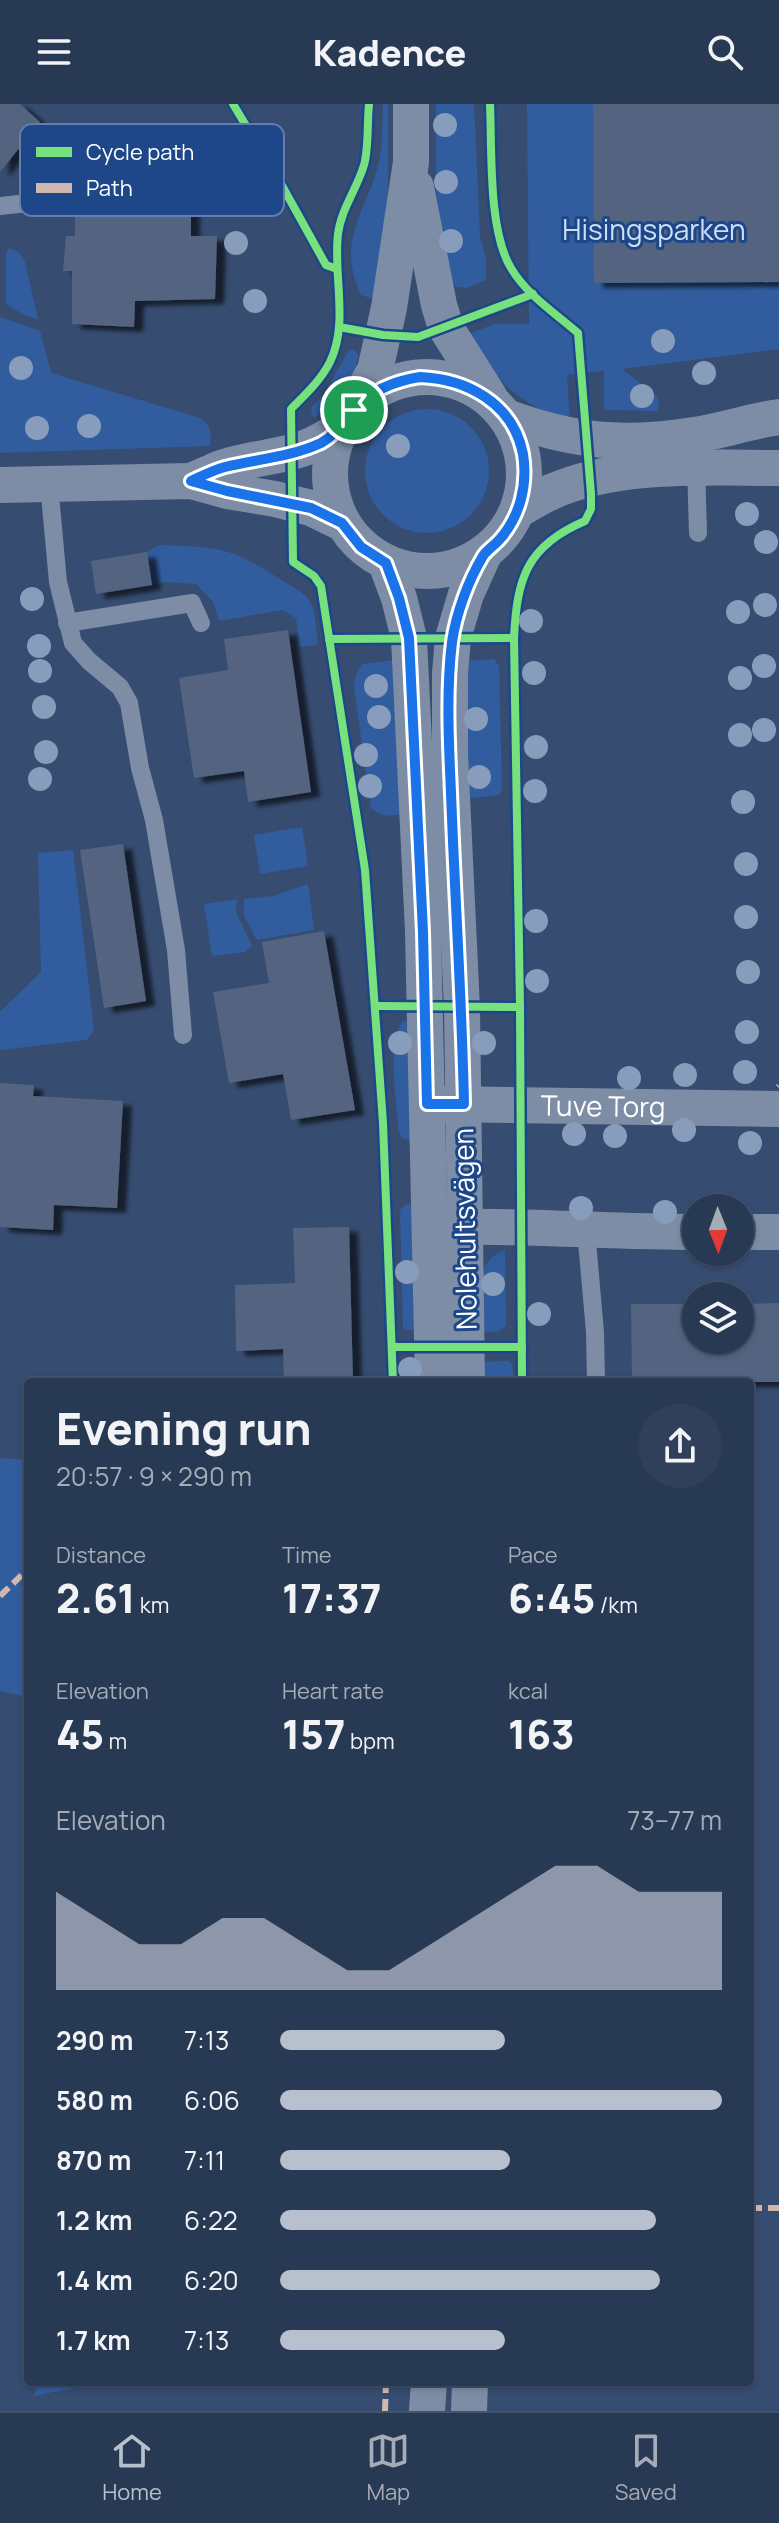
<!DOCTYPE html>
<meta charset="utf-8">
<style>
:root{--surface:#283954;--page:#30405a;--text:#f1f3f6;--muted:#a5acb8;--line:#44536b;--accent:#b9c0cd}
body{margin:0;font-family:Manrope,sans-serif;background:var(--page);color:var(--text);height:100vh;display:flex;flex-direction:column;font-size:30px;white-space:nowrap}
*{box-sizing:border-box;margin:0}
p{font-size:26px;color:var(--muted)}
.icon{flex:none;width:44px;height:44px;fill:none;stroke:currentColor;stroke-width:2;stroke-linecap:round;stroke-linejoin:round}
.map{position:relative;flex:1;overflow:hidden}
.drawer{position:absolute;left:24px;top:1274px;width:730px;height:1008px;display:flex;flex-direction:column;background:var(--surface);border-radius:8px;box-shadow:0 2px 6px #0004,0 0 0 2px var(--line)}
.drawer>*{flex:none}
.needle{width:52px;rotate:179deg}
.buttons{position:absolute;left:682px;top:1090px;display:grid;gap:16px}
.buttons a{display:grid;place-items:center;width:72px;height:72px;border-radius:50%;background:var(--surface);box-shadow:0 2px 6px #0004,0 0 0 2px var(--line);font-size:40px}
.pin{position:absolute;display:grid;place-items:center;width:68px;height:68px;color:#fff;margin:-34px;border:4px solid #fff;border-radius:50%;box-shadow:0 2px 8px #0007}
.round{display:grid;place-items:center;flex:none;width:84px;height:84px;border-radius:42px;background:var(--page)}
.head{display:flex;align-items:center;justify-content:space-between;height:136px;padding:0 32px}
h1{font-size:44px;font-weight:800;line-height:60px}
.metrics{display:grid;grid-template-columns:repeat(3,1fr);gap:12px;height:136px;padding:8px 32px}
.metrics div{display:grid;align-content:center}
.metrics b{font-size:40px;font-weight:800}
.metrics small{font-size:22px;font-weight:400}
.metrics p{font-size:22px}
.chart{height:224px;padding:16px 32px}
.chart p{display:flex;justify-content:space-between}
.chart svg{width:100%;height:144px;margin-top:8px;fill:var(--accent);opacity:.7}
ul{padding:0 32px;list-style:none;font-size:26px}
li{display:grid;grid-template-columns:128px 96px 1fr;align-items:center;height:60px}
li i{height:20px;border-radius:10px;background:var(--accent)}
header{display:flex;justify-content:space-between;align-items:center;height:104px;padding:0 32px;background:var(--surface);font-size:36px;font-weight:800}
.dock{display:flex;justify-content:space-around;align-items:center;height:112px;border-top:2px solid var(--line);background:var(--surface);font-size:22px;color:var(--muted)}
.dock a{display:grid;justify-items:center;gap:4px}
.dock .on{color:var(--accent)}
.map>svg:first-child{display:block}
.green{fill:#315d9f}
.building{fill:#526480;filter:url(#shadow)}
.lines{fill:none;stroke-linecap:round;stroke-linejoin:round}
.service{stroke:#7d8da6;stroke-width:18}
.minor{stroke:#7d8da6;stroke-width:36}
.quiet{stroke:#d1b7ad;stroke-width:6;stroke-dasharray:12 6;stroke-linecap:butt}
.cycleway-casing{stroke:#1d4788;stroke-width:13}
.cycleway{stroke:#77e17e;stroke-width:8}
.tree{fill:#889cbb}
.route-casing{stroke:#fff;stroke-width:16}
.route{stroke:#1a73e8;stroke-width:10}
.labels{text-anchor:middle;stroke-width:6;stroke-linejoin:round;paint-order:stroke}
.park-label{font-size:28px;fill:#ccdef8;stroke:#1d4788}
.street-label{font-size:28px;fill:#fff;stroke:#1d4788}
.key{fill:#1d4788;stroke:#617eac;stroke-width:2}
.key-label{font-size:22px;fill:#fff}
</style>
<header><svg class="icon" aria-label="menu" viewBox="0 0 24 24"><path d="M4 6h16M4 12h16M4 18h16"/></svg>Kadence<svg class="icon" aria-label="search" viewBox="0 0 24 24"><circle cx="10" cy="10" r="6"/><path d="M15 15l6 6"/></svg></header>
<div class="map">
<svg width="779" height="2307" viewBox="0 0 779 2307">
<defs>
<filter id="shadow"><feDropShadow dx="9" dy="5" stdDeviation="2" flood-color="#0009"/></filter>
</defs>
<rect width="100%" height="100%" fill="#364c70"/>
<g class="green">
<path d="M383,0H388V100L373,195L361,191C333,131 372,104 380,51C383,34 382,17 383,0Z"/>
<path d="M436,0H474L480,132L486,154V176L468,184L456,183L451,176L436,88Z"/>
<path d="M527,0H779V245L622,265L658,293L659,303L656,307L604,306V267L567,271L570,317C514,298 498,278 468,230L495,220H529Z"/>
<path d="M9,144L20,149L25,158L38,215L24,211L6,200V149Z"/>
<path d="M0,213L40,227L51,269L200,314C211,322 212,328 210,342L0,349Z"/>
<path d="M353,245L358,250C357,273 334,302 314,314L311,309L312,303L325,288L348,248Z"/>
<circle cx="427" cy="367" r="62"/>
<path d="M160,441C219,443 232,443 281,476C291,482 305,488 310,498C317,510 316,528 318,541L300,543L296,514L282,506L219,517L213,498L196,480L166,478L152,481L147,448Z"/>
<path d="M494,555L499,562L502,686L499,691L465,695L463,557Z"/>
<path d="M395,556L404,710C390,712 382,714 371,704L354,584L355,573L362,560Z"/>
<path d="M302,723L308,762L260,770L254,731Z"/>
<path d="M73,746L94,926L87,936L0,946V908L41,868L38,749Z"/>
<path d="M308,780L314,826L257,836L244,812V795L273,792Z"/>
<path d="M237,795L236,808L252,842L245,848L212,852L204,800Z"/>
<path d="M412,916L414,1038L402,1034L399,1027C397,1001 386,935 403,917Z"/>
<path d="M407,1100L413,1101L419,1226H407L403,1223L400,1106Z"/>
<path d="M505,1146L506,1222L496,1228L478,1227C479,1198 471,1158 505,1146Z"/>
<path d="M508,1257L512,1260L514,1278H480L479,1258Z"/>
<path d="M0,1354L28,1356V1593L0,1587Z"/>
<path d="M39,2278H106L34,2292Z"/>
</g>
<g class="building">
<path d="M0,0H20L40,18L0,68Z"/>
<path d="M593,0H779V178L594,179Z"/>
<path d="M75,47H109L108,78H191V132H217L215,195L135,197L134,223L72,220V167H63L66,132H75Z"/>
<path d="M147,448L152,481L96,490L91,457Z"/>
<path d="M288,526L311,688L248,698L244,667L194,674L179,574L228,566L224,535Z"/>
<path d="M123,740L146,897L104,904L80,746Z"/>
<path d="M324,827L355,1006L291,1016L283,970L229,979L213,888L269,879L262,838Z"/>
<path d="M0,979L34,981L33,992L123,997L117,1104L54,1101L53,1126L0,1123Z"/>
<path d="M349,1123L353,1278H284L283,1245L236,1247L235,1181L295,1179L293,1124Z"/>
<path d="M779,1199V1278H632L631,1200H696V1236H740V1200Z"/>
</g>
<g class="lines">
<g class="service">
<path d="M0,102L27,99"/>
<path d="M696,360L698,429"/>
<path d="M49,380L58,478L73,539L89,557L120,583L129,599L140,664L154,716L176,846L183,931"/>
<path d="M67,519L192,499L201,519"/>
<path d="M586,1126L595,1228L596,1278"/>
</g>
<g class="minor">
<path d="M416,83L439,201L446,224L489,292"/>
<circle cx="427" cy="370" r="97"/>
<path d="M355,302L375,266L389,204L411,58V0"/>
<path d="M506,313C574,338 622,342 694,331C723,327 750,317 779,313"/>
<path d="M191,377C201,373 211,368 221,364C266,349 301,356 341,323"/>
<path d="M0,381L191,377L227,387L275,395L311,404L342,419"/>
<path d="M518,406C529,400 540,393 551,388C619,358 706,364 779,364"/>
<path d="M386,459L399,494L409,534L423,828L433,1278"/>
<path id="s1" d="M441,1000L779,1005"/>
<path d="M442,1123C527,1121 611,1128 696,1128"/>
<path d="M740,1128H779"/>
<path d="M467,1278L462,904L450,651V569L453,534L466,490L484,450"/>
<path d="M427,2307L429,2278"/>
<path d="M469,2307L470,2278"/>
</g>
<g class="quiet">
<path d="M778,983L779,982"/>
<path d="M0,1492L28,1465"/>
<path d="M750,2104H779"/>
<path d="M385,2307L386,2278"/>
</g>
<g class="cycleway-casing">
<g id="cycleway">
<path d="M233,0L280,78L326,161L337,165"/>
<path d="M369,0C367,19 369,43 364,61C357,85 341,105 338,130C333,172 349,219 330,258C321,276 305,291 291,305L293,458L314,472L321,482L365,766L383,1019L393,1278"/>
<path d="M490,0C492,45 488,127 511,164C527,191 555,209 578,229L591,390V405L585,417C526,442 517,475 514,534L520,903L522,1278"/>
<path d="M339,223L383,231L418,233L533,190"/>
<path d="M329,535L514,534"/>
<path d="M376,902L520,903"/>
<path d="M392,1243H522"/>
</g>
</g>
<use href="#cycleway" class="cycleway"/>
</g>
<g class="tree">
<circle cx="445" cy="21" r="12"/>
<circle cx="446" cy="78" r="12"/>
<circle cx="451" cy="137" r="12"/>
<circle cx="236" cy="139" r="12"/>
<circle cx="255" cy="197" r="12"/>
<circle cx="663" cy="237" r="12"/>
<circle cx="21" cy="264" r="12"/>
<circle cx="704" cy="269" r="12"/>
<circle cx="642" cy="292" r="12"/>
<circle cx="89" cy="322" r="12"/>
<circle cx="37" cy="324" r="12"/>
<circle cx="398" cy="342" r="12"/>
<circle cx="747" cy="410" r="12"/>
<circle cx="766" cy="438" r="12"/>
<circle cx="32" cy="495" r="12"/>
<circle cx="765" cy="501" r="12"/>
<circle cx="738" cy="508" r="12"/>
<circle cx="531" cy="517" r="12"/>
<circle cx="39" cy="542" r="12"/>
<circle cx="764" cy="562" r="12"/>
<circle cx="40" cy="567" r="12"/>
<circle cx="534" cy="569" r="12"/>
<circle cx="740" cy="574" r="12"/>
<circle cx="376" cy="582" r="12"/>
<circle cx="44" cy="603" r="12"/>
<circle cx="379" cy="613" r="12"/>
<circle cx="476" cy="615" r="12"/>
<circle cx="764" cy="626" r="12"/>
<circle cx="740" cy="631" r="12"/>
<circle cx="536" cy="643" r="12"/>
<circle cx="46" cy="648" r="12"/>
<circle cx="366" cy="651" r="12"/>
<circle cx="479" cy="673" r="12"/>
<circle cx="40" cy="675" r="12"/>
<circle cx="370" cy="682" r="12"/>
<circle cx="535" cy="687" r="12"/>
<circle cx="743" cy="698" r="12"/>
<circle cx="746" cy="760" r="12"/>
<circle cx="746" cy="813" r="12"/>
<circle cx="536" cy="817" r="12"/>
<circle cx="748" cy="868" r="12"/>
<circle cx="537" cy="877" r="12"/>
<circle cx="747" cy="928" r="12"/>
<circle cx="400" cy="939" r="12"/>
<circle cx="484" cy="939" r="12"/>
<circle cx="745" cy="968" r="12"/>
<circle cx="685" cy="971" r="12"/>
<circle cx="629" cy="974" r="12"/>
<circle cx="684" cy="1026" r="12"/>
<circle cx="574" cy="1030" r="12"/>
<circle cx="615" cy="1032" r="12"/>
<circle cx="750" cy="1039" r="12"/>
<circle cx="581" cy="1104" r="12"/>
<circle cx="665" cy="1108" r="12"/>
<circle cx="407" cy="1168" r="12"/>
<circle cx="493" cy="1180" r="12"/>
<circle cx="539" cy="1210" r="12"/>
<circle cx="410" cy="1265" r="12"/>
</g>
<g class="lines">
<g class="route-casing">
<path id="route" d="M420,273C467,275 513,299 523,350C528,381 520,412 500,435C495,441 487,446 483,452C468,477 456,510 452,538C445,596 450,656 452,714C456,810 462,905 464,1000H427L423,828L409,534L399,494L386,459L361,443L342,419L311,404L227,387L191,377C202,372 213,366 225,363C257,355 291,353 321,339C336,331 344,317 355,304C373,285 395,277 420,273Z"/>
</g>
<use href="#route" class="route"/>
</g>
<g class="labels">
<g class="park-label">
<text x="654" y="136">Hisingsparken</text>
</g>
<g class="street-label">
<text dy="10" stroke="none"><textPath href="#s1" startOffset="162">Tuve Torg</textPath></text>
<text transform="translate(465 1125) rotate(-91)" y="10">Nolehultsvägen</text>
</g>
</g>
<rect x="20" y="20" width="264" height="92" rx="12" class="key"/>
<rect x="36" y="43" width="36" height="10" fill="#77e17e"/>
<rect x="36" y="79" width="36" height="10" fill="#d1b7ad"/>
<g class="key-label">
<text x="86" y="56">Cycle path</text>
<text x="86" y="92">Path</text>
</g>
</svg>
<div class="buttons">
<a><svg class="needle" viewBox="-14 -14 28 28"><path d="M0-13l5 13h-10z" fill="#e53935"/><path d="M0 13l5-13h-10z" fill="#a5acb8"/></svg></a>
<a><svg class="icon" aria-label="layers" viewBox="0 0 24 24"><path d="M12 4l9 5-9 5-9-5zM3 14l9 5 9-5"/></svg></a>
</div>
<div class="pin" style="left:354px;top:306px;background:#1e9e55"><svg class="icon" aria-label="arrive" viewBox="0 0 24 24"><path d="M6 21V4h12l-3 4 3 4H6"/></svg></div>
<section class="drawer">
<div class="head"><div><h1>Evening run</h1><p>20:57 · 9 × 290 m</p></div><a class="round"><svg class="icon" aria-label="share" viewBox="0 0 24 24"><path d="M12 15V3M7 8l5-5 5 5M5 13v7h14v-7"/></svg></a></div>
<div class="metrics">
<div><p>Distance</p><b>2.61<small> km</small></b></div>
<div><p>Time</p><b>17:37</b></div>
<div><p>Pace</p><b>6:45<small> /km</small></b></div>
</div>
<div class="metrics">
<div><p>Elevation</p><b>45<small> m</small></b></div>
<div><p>Heart rate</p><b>157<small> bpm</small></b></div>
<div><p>kcal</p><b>163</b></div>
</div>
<div class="chart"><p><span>Elevation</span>73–77 m</p>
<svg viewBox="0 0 160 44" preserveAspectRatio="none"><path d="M0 44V14L10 22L20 30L30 30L40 22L50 22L60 30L70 38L80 38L90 30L100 22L110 14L120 6L130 6L140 14L150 14L160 14V44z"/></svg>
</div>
<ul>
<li><b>290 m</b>7:13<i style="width:51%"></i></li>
<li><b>580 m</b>6:06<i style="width:100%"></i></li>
<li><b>870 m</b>7:11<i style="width:52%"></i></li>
<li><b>1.2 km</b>6:22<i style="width:85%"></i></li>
<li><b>1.4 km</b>6:20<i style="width:86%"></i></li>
<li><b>1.7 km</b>7:13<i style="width:51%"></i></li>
</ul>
</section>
</div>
<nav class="dock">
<a class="on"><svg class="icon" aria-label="home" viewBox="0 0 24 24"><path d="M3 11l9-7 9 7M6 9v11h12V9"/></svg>Home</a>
<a><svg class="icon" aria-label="map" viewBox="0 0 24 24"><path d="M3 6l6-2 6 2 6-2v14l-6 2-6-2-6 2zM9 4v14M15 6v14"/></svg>Map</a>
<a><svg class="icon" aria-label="saved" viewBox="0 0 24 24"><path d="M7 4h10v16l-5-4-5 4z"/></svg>Saved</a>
</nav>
